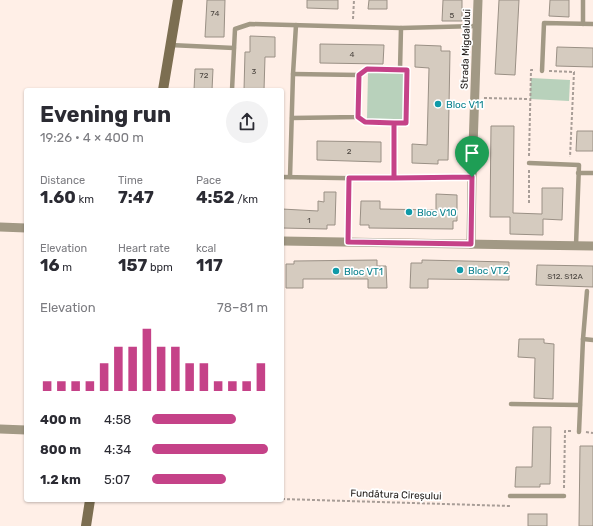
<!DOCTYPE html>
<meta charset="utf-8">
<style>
:root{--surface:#fff;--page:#f2f2f3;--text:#2b2b33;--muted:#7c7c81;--accent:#c54288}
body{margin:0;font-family:Rubik,sans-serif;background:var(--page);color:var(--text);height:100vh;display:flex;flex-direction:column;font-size:15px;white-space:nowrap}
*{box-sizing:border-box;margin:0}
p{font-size:13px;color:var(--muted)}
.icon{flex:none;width:22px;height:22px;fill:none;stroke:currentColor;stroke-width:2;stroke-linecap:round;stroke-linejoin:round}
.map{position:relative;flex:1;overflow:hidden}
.details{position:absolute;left:24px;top:88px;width:260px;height:414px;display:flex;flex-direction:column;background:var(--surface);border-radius:4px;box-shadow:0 1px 3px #0004}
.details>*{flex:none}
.pin{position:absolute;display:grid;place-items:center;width:34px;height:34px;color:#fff;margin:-41px -17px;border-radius:50% 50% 50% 0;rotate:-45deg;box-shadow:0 0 4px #0007}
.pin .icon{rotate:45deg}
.round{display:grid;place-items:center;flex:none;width:42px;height:42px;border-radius:21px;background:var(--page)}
.summary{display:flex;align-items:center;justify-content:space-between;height:68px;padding:0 16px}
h1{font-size:22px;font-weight:700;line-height:30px}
.stats{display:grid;grid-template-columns:repeat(3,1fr);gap:6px;height:68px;padding:4px 16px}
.stats div{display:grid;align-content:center}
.stats b{font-size:17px;font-weight:700}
.stats small{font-size:11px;font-weight:400}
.stats p{font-size:11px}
.chart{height:112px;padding:8px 16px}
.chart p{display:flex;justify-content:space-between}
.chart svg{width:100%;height:72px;margin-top:4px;stroke:var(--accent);stroke-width:6}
ul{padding:0 16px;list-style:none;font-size:13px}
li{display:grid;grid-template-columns:64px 48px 1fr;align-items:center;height:30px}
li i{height:10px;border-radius:5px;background:var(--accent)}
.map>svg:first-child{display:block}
.green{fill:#b8d1bb}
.building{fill:#d5cbbf;stroke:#9a9085}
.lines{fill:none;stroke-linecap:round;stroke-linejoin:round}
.path{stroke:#a89d97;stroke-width:2;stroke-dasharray:3 2;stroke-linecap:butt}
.lane{stroke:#a29985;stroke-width:4.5}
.street{stroke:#a29985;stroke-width:9}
.secondary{stroke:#7c6e51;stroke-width:10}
.route-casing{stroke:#fff;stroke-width:8}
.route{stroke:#c54288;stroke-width:5}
.culture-dot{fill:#0f9aa8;stroke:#fff;stroke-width:1.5}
.labels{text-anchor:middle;stroke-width:3.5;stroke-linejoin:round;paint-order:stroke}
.number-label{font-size:8px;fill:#4a443f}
.street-label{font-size:10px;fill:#1c1714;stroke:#fff}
.culture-label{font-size:10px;fill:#0d838f;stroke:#fff;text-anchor:start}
</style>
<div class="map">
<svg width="593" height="526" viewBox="0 0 593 526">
<rect width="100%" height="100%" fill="#ffefe7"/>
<g class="green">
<path d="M368,72H404L403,120L367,119Z"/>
<path d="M531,78L570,80L569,101L530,99Z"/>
</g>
<g class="building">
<path d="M207,0H225L224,37H205Z"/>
<path d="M307,0H338V9L307,8Z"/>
<path d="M369,0H387V9H368Z"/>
<path d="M443,0H462V21H442Z"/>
<path d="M499,0H519L515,75L495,74Z"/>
<path d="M550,0H569V17L549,16Z"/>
<path d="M250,36L275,37V57H265L264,90H244L245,52H250Z"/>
<path d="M320,44L384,45L383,64L320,63Z"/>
<path d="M415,45L441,46V51H450L448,160H438V164L412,163V144L427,145L429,68L415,67Z"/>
<path d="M557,47L593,48V67L556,66Z"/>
<path d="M195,69H213L212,90H194Z"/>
<path d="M491,126H514L513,213L542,214V188H563L562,220L543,219V235L510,234V217H490Z"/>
<path d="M577,131H593V151H576Z"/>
<path d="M317,141L381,142V162L317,160Z"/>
<path d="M324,192H336L335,225H327V229L282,228V209L318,211V201L324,202Z"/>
<path d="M436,194L457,195V221H453V229L369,228V225H360L361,201H380V209L436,210Z"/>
<path d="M377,260V266H386L387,288H368V279H303V288H286V264H294V261Z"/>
<path d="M422,260L509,262V280L428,279V288H410L411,263H422Z"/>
<path d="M537,265L593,266V287L536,285Z"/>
<path d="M519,339H544V343L554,344L553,399L534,398L535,358L518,357Z"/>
<path d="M533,427H551L550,484H540V487H515L516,467H532Z"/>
<path d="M580,446H593V526H579Z"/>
<rect x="528" y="514" width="19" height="12"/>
</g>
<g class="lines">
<g class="path">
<path d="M353,19L354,0"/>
<path d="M365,71L367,69L392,70"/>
<path d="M549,71L574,72L570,157"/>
<path d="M484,98L529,99"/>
<path d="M363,120L365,122H386"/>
<path d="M401,123H406L407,73"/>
<path d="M529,156L531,70H535"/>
<path d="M529,203V170"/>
<path d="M348,233L349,185"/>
<path d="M586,432L593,433"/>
<path d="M564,488L565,431H572"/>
<path d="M282,499L510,506"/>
</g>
<g class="lane">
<path d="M583,24V0"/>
<path d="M170,45L234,48"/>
<path d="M400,70L401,28"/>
<path d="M542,71L544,23L593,24"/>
<path d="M232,90L235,29L250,24L401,28L477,26"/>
<path d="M292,118L358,117L359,75L293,74"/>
<path d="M394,123V179"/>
<path d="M529,163L579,165L576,245"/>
<path d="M578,173H593"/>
<path d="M282,177L394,179L472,177"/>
<path d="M290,177L293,74L296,25"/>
<path d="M583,339L593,340"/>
<path d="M511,404L580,405"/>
<path d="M579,432L583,339L587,291"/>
<path d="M510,496H564"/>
</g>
<g class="street">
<path d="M0,227L26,228"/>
<path d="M282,241L593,246"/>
<path d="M471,244L472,177L478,0"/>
<path d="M0,429L26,430"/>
</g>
<g class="secondary">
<path d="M163,90L178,0"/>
<path d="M86,526L90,500"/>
</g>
</g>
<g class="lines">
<g class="route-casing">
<path id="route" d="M472,177L394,178V123L365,122L358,117L359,75L367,69L407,70L406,123H394V178H349L348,242L471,244L472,177"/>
</g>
<use href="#route" class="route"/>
</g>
<g class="culture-dot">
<circle cx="438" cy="104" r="4"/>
<circle cx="409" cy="212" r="4"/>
<circle cx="460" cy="270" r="4"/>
<circle cx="336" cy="271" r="4"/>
</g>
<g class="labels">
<g class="number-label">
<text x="215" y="16">74</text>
<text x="452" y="18">5</text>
<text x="352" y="57">4</text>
<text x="254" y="74">3</text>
<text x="204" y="78">72</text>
<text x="349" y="154">2</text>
<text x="309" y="223">1</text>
<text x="565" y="279">S12. S12A</text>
</g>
<g class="street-label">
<text transform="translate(465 49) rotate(-88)" y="4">Strada Migdalului</text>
<text transform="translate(396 494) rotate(2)" y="4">Fundătura Cireșului</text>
</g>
<g class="culture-label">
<text x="446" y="108">Bloc V11</text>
<text x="417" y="216">Bloc V10</text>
<text x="468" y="274">Bloc VT2</text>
<text x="344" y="275">Bloc VT1</text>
</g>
</g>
</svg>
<div class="pin" style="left:472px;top:177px;background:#1e9e55"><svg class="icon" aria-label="arrive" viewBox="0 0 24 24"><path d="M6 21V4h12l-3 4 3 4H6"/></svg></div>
<section class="details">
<div class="summary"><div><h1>Evening run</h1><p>19:26 · 4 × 400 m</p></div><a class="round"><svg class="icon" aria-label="share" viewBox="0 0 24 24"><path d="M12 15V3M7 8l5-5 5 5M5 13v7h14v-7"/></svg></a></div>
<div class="stats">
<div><p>Distance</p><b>1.60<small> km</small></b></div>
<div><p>Time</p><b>7:47</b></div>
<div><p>Pace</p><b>4:52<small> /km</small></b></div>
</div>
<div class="stats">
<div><p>Elevation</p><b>16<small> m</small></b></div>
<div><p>Heart rate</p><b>157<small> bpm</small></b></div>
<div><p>kcal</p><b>117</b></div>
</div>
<div class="chart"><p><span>Elevation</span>78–81 m</p>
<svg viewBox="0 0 160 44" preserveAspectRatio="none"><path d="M5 44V38M15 44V38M25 44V38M35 44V38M45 44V27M55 44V17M65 44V17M75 44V6M85 44V17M95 44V17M105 44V27M115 44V27M125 44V38M135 44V38M145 44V38M155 44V27"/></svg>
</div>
<ul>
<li><b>400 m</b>4:58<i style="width:72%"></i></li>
<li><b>800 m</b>4:34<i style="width:100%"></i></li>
<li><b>1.2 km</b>5:07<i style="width:64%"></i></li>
</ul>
</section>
</div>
